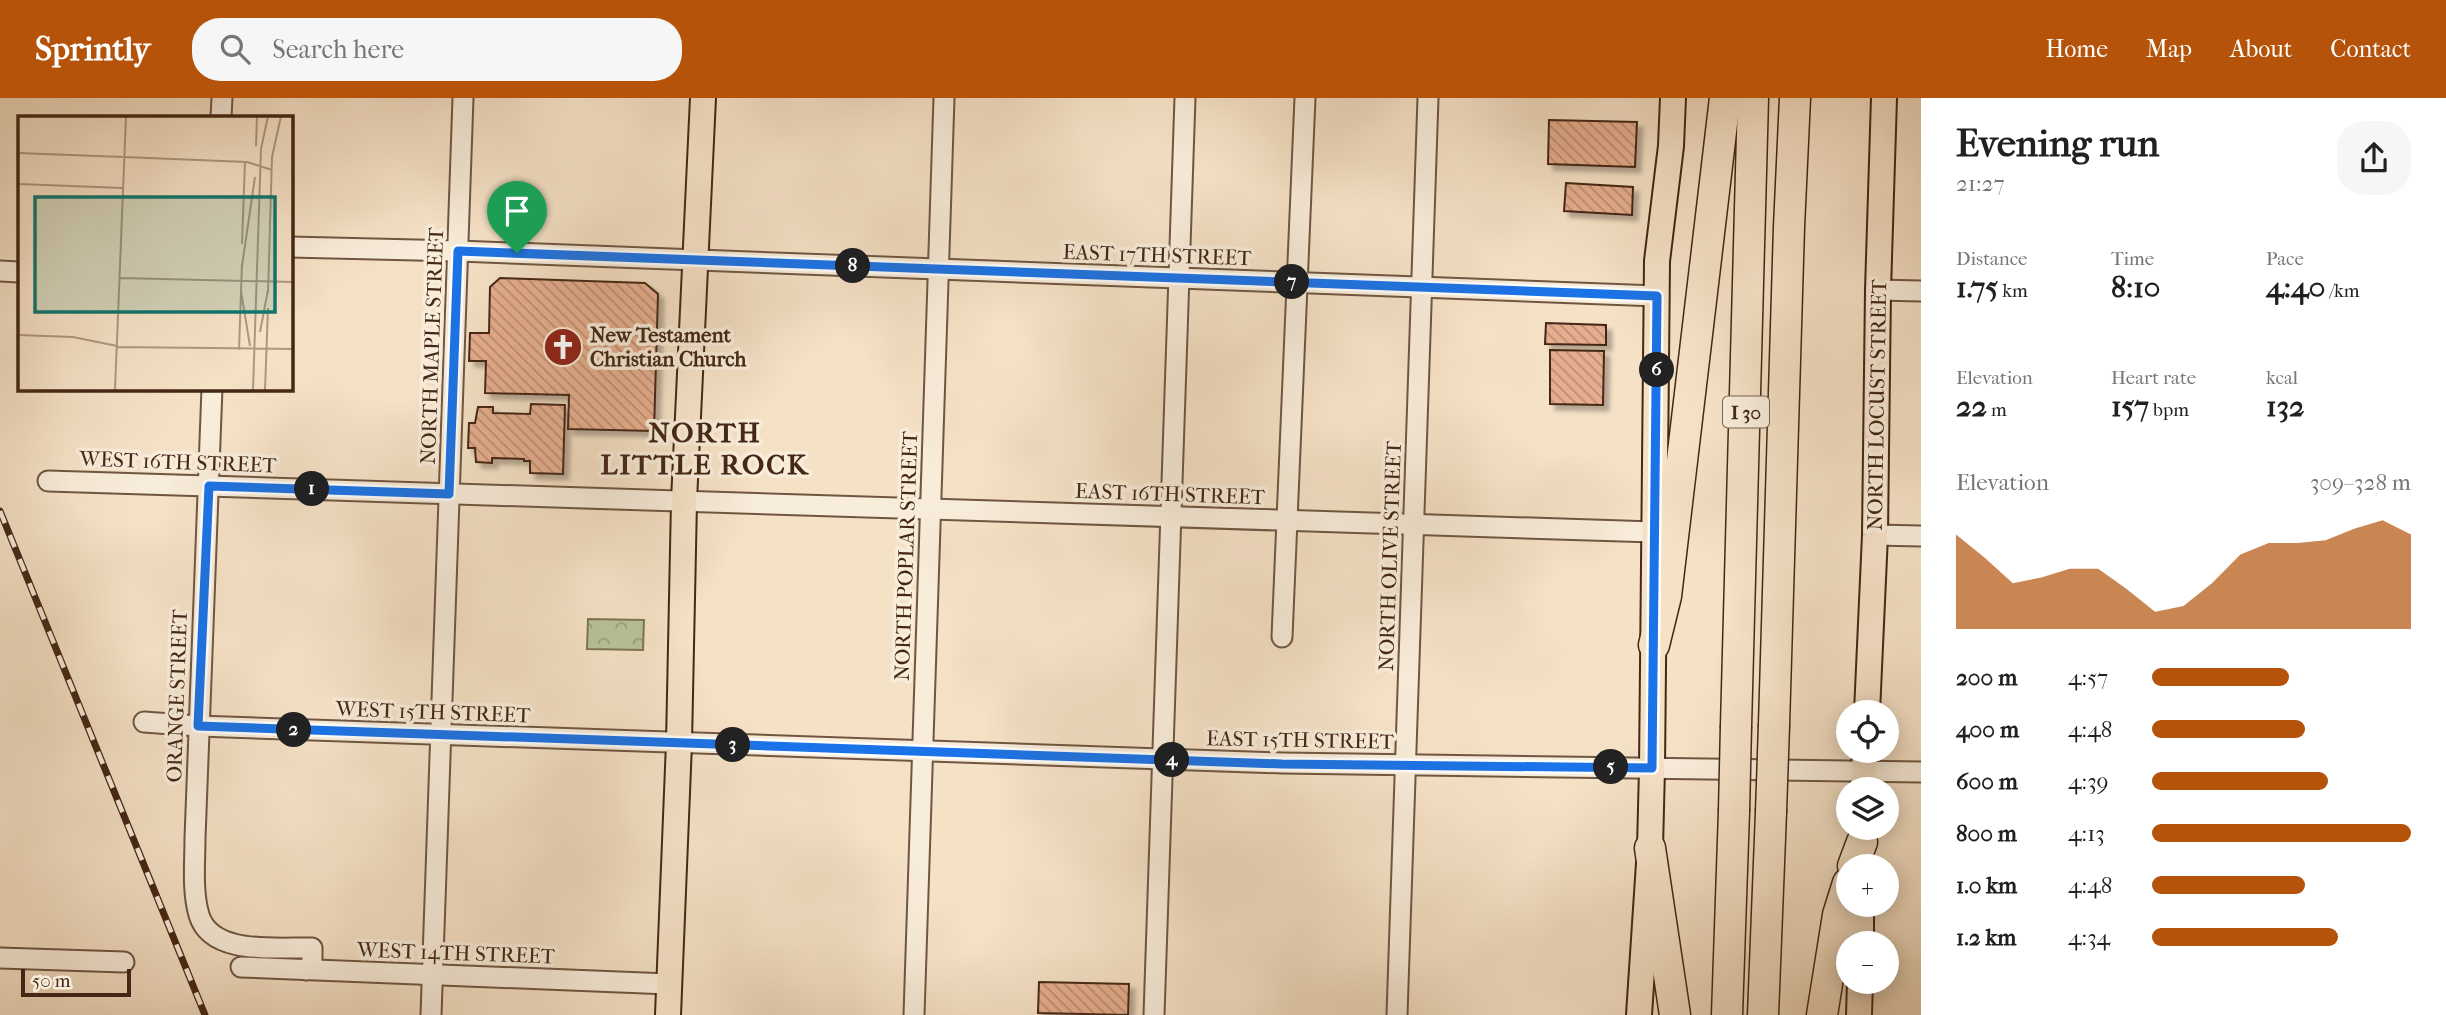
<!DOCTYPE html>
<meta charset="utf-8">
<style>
:root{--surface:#fff;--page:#f6f6f6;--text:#202124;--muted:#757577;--accent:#b45309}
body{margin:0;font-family:"IM FELL French Canon",serif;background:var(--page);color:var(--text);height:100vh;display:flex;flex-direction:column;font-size:26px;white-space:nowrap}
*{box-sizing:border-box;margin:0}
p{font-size:23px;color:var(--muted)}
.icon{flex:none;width:38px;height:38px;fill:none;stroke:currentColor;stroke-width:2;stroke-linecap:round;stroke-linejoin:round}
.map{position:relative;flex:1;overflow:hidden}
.panel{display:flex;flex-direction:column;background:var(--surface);width:525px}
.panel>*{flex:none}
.controls{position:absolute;left:1836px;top:602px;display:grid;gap:14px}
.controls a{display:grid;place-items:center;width:63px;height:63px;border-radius:50%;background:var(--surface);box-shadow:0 4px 18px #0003;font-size:35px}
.scale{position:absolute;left:21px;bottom:18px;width:110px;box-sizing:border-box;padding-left:7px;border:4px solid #442715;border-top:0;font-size:19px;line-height:24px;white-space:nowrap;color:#442715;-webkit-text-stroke:5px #f8ecda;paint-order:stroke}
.pin{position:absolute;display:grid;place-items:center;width:60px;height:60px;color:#fff;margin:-72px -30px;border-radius:50% 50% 50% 0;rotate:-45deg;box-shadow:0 0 7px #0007}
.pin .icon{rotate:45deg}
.km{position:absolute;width:35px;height:35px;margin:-18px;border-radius:50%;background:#222;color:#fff;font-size:19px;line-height:35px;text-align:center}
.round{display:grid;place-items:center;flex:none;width:74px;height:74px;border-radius:28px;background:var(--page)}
.headline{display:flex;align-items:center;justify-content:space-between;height:119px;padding:0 35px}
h1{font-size:38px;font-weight:700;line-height:52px}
.figures{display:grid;grid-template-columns:repeat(3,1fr);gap:10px;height:119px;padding:7px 35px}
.figures div{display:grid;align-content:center}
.figures b{font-size:30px;font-weight:700}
.figures small{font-size:19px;font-weight:400}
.figures p{font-size:19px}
.chart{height:196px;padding:14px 35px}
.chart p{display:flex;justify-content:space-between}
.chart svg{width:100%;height:126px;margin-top:7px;fill:var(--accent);opacity:.7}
ul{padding:0 35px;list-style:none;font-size:23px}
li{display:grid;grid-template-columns:112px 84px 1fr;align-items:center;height:52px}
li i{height:18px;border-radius:9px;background:var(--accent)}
header{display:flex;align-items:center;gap:42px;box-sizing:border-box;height:98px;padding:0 35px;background:var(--accent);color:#fff}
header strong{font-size:33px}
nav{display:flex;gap:38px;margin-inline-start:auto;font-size:24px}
.search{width:490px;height:63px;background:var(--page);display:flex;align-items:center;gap:18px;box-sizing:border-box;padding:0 24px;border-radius:28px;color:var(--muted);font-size:26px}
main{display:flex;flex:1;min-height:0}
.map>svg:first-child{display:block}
.forest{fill:url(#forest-crowns);stroke:#7e7556;stroke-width:2}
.building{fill:url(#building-back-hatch);stroke:#442715;stroke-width:2;filter:url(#shadow)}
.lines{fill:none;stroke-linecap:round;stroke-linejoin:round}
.minor-casing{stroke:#705641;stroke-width:23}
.major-casing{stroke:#442715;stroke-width:28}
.highway-casing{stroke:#442715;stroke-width:33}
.minor{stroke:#f8ecda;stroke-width:19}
.major{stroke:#f5e1c6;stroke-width:24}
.highway{stroke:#f5e1c6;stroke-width:30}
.rail-casing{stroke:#442715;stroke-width:7}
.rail{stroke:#f8ecda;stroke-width:4.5;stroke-dasharray:13;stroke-linecap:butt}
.highway-bridge-casing{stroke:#442715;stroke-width:33;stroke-linecap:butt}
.highway-bridge{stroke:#f5e1c6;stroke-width:30}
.route-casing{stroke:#fff;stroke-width:14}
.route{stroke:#1a73e8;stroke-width:9}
.labels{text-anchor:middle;stroke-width:7;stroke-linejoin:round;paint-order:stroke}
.shield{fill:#f8ecda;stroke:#7a6250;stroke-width:2}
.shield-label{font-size:19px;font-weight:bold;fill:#442715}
.street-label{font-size:21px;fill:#442715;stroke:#f8ecda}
.poi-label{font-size:21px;font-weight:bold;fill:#442715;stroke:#f8ecda;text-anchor:start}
.district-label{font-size:28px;font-weight:bold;letter-spacing:2px;fill:#442715;stroke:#f8ecda}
.inset-road{fill:none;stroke:#ae977f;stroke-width:2}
.view{fill:#0f766e;fill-opacity:0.15;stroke:#0f766e;stroke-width:3.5}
.inset-edge{fill:none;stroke:#442715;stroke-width:3.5}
</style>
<header>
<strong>Sprintly</strong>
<div class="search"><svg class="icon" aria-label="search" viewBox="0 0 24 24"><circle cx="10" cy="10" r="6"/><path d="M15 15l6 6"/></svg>Search here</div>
<nav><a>Home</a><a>Map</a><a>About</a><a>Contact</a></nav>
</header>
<main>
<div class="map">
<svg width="1921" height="917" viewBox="0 0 1921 917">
<defs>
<pattern id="forest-crowns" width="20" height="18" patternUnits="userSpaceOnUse" patternTransform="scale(1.75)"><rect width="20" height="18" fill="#b8c398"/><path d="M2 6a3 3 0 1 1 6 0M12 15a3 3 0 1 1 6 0" fill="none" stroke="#979e7b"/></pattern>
<pattern id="building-back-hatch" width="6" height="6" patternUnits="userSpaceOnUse" patternTransform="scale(1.75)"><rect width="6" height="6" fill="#e6ae8e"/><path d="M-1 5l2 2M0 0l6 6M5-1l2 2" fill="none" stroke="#bc8e73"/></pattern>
<filter id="shadow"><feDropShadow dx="5.5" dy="5.5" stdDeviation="2" flood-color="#0004"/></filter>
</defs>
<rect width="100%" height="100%" fill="#f5e1c6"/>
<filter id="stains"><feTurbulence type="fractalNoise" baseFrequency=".00286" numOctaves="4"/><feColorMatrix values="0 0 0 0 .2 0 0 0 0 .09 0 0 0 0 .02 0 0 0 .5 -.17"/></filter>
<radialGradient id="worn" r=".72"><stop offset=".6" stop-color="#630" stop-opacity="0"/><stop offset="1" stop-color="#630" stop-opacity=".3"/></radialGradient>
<path class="forest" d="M588,521L644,522L643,552L587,551Z"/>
<g class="building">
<path d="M1549,22L1637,24L1635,69L1548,66Z"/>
<path d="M1566,85L1633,89L1632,117L1564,113Z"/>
<path d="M500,180L645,185L658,196L654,333L568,331L569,297L485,295L486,263H469L470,235H489L490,189Z"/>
<path d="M1546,225L1606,227V247L1545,246Z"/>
<path d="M1550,252L1604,253L1603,307L1550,306Z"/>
<path d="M531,306L565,307L563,376L530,375V363H524V361L492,360V365L476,364L475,350H468L469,325H475L478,309H493V315L530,316Z"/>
<path d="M1039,884L1129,886L1128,917L1038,915Z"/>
</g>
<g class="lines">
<g class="minor-casing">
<g id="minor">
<path d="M221,19L222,0"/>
<path d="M290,149L458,153L1657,198"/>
<path d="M0,173L19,174"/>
<path d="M1878,192L1921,193"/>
<path d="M212,290L195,740C195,764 192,793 199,817C211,858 277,849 312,850V865L306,872"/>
<path d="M48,383L1654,434"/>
<path d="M1875,437L1921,438"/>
<path d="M1282,539L1305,0"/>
<path d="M144,624L198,628L1282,665L1921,674"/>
<path d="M0,860L124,864"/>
<path d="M241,869L669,886"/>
<path d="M431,917L463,0"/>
<path d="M914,917L944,0"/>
<path d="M1154,917L1185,0"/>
<path d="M1397,917L1428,0"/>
</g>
</g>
<g class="major-casing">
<g id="major">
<path d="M1867,614L1875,437L1878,192L1884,0"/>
<path d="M1863,691L1865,653"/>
<path d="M1861,845V807"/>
<path d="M668,917L679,645L684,403L703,0"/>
<path d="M1639,917L1650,750L1652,670L1657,163L1671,48L1673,0"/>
<path d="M1859,917L1860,884"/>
</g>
</g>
<g class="highway-casing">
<g id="highway">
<path d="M1654,547L1666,498L1725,0"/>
<path d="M1774,627L1789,129L1795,0"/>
<path d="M1736,628L1753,0"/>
<path d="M1650,750L1675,917"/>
<path d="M1853,768L1862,744"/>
<path d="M1727,917L1734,713"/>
<path d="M1763,917L1771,714"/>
<path d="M1822,917L1838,817L1848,785"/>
</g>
</g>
<use href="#minor" class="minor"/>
<use href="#major" class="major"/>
<use href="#highway" class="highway"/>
<g class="rail-casing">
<path id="rail" d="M0,413L205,917"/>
</g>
<use href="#rail" class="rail"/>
<g class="highway-bridge-casing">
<g id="highway-bridge">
<path d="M1734,713L1736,628"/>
<path d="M1771,714L1774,627"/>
</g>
</g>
<use href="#highway-bridge" class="highway-bridge"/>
</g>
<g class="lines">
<g class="route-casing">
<path id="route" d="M458,153L1657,198L1652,670L1282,666L198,628L209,388L449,396Z"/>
</g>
<use href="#route" class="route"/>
</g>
<defs>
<g id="church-disc" transform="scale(2.0125)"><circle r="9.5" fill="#8f2418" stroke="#f8ecda"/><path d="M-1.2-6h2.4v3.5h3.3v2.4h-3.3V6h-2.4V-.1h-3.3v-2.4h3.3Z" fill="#fff"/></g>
</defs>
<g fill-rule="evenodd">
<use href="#church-disc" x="563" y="249"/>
</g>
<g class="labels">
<rect class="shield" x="1723" y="298.5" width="46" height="31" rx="5"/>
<g class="shield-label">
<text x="1746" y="321">I 30</text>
</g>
<g class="street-label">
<text transform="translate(1157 157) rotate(2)" y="7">EAST 17TH STREET</text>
<text transform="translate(432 248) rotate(-88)" y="7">NORTH MAPLE STREET</text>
<text transform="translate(1877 307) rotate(-89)" y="7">NORTH LOCUST STREET</text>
<text transform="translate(178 364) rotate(2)" y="7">WEST 16TH STREET</text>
<text transform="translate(1170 396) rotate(2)" y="7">EAST 16TH STREET</text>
<text transform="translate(906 458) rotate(-88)" y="7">NORTH POPLAR STREET</text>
<text transform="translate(1390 458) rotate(-88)" y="7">NORTH OLIVE STREET</text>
<text transform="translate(177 598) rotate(-88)" y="7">ORANGE STREET</text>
<text transform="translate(433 614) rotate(2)" y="7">WEST 15TH STREET</text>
<text transform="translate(1300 642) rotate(1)" y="7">EAST 15TH STREET</text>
<text transform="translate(456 855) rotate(2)" y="7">WEST 14TH STREET</text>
</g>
<g class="poi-label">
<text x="590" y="244">New Testament<tspan x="590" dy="24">Christian Church</tspan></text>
</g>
<g class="district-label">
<text x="705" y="344">NORTH<tspan x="705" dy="32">LITTLE ROCK</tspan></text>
</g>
</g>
<g transform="translate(18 18)">
<rect width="275" height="275" fill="#f5e1c6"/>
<path class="inset-road" d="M238,30L239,0M0,37L105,41M106,41L229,46L254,54M0,68L105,72M224,128L227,46M224,150L237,61M102,162L275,166M223,175L232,230M250,177L254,41L263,0M242,216L250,174M0,219L55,221L99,230M99,231L275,233M221,234L224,147M97,274L108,0M235,274L243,33L250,0M247,274L250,192"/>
<path class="view" d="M17,81H257V196H17Z"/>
<rect width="275" height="275" class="inset-edge"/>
</g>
<rect width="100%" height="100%" filter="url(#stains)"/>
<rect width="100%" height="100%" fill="url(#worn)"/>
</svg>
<div class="controls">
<a><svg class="icon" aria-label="locate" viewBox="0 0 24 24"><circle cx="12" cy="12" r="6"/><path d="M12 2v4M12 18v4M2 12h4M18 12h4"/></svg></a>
<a><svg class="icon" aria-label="layers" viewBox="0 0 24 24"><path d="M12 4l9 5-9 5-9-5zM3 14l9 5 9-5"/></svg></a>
<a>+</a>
<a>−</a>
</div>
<div class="scale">50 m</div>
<div class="pin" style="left:517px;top:155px;background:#1e9e55"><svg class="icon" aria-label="arrive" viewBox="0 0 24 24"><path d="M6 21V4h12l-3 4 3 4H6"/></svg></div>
<b class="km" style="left:312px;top:391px">1</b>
<b class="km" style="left:294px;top:632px">2</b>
<b class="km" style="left:733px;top:647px">3</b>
<b class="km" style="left:1172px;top:662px">4</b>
<b class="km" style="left:1611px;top:669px">5</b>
<b class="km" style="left:1657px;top:272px">6</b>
<b class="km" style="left:1292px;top:184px">7</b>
<b class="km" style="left:853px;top:168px">8</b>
</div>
<section class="panel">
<div class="headline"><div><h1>Evening run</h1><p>21:27</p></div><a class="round"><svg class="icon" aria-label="share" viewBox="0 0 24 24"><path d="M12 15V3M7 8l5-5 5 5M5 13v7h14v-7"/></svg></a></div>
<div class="figures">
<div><p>Distance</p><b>1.75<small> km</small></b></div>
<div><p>Time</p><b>8:10</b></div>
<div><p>Pace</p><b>4:40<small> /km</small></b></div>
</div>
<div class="figures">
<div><p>Elevation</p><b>22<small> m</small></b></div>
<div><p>Heart rate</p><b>157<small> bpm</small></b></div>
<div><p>kcal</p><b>132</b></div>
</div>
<div class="chart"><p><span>Elevation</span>309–328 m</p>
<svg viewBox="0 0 160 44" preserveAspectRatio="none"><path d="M0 44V11L10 19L20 28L30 26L40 23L50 23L60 30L70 38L80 36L90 28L100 18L110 14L120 14L130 13L140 9L150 6L160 11V44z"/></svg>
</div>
<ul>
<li><b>200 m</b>4:57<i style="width:53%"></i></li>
<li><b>400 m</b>4:48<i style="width:59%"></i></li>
<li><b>600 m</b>4:39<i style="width:68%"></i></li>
<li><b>800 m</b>4:13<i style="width:100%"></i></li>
<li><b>1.0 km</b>4:48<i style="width:59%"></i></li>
<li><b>1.2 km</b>4:34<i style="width:72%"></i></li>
</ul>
</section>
</main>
